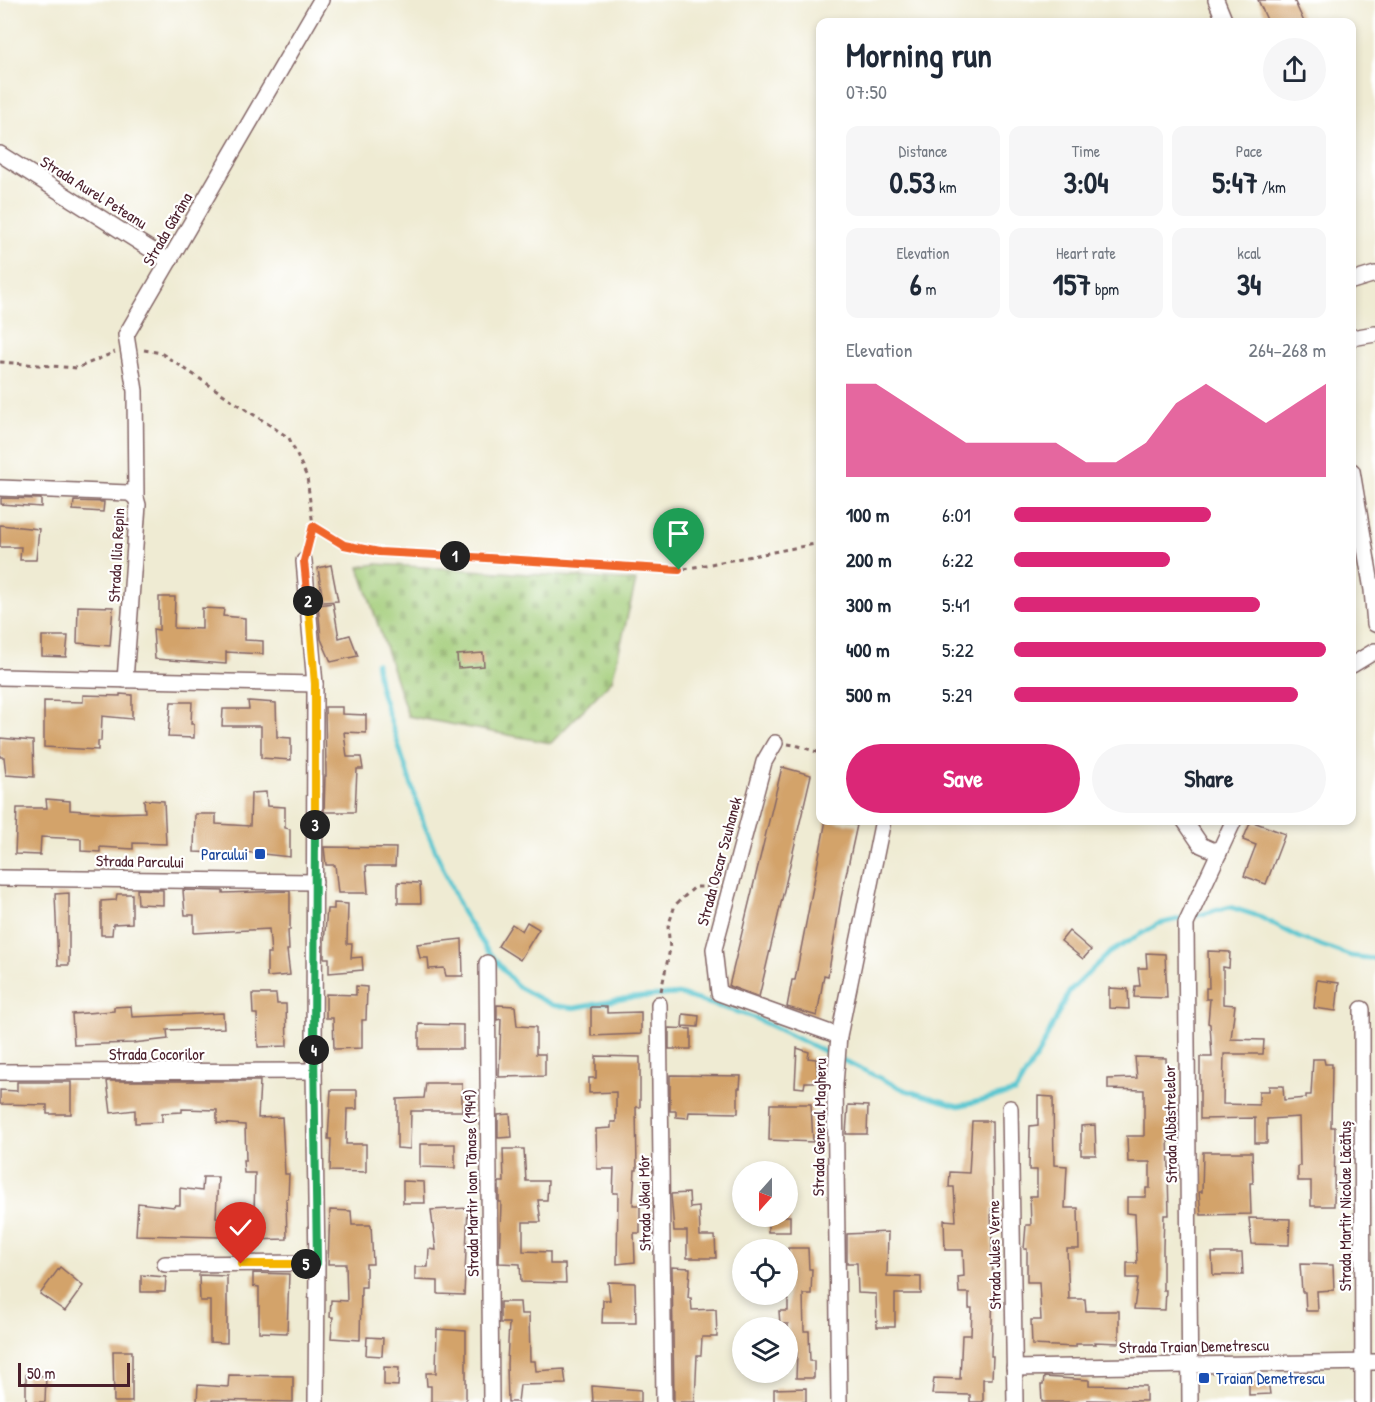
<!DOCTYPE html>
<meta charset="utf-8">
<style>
:root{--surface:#fff;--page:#f6f6f7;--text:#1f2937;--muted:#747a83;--accent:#db2777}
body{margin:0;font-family:"Patrick Hand",sans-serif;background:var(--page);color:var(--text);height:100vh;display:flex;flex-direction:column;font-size:22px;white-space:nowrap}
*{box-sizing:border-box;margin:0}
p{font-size:20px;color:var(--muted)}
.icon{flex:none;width:33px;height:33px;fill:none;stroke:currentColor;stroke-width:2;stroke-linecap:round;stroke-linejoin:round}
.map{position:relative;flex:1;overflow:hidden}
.side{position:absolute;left:816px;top:18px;width:540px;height:807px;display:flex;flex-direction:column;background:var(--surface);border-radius:12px;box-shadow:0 3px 9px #0003}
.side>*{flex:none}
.needle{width:39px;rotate:201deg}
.buttons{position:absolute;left:732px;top:1161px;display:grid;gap:12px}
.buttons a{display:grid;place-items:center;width:66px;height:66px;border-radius:50%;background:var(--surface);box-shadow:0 3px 9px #0003;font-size:30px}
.scale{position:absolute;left:18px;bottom:15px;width:112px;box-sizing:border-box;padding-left:6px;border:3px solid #4a1f2b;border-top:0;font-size:16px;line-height:21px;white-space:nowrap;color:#4a1f2b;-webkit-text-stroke:4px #fff;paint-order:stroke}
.pin{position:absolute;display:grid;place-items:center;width:51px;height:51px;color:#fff;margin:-62px -26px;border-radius:50% 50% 50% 0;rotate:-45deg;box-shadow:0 0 6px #0007}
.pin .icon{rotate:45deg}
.km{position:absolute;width:30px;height:30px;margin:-15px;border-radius:50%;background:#222;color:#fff;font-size:16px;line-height:30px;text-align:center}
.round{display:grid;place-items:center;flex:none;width:63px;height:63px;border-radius:32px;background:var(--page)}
.overview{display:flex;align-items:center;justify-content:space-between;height:102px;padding:0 30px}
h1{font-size:33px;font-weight:700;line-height:45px}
.figures{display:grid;grid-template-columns:repeat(3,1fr);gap:9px;height:102px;padding:6px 30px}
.figures div{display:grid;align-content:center;border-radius:12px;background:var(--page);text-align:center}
.figures b{font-size:30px;font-weight:700}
.figures small{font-size:16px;font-weight:400}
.figures p{font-size:16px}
.chart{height:168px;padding:12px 30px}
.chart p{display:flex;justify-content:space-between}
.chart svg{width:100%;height:108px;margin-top:6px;fill:var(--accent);opacity:.7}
.primary-button{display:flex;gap:12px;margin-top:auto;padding:12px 30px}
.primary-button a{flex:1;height:69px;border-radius:36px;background:var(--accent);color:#fff;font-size:24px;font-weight:700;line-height:69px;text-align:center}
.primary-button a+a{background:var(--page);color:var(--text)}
ul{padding:0 30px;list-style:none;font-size:20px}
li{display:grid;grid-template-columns:96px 72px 1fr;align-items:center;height:45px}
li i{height:15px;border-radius:8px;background:var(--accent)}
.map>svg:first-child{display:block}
.cemetery{fill:url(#cemetery-stones);stroke:#767652;stroke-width:1.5}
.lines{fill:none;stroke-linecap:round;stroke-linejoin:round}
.stream{stroke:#59c6d0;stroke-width:4.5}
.building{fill:#d3a36a}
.minor-casing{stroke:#846666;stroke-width:18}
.path{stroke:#846666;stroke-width:3;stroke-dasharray:4.5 4.5;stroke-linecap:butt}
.minor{stroke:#fff;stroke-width:15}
.split-1-casing{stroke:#fff;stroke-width:12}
.split-2-casing{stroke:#fff;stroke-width:12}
.split-3-casing{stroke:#fff;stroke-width:12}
.split-4-casing{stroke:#fff;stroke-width:12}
.split-5-casing{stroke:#fff;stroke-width:12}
.split-6-casing{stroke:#fff;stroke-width:12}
.split-1{stroke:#f0652b;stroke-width:8}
.split-2{stroke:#f0652b;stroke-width:8}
.split-3{stroke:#f5b400;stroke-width:8}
.split-4{stroke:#22a559;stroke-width:8}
.split-5{stroke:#22a559;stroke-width:8}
.split-6{stroke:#f5b400;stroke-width:8}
.transit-dot{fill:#1a4fb4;stroke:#fff;stroke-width:2}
.labels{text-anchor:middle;stroke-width:4.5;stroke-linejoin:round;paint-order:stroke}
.street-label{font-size:16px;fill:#4a1f2b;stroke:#fff}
.transit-label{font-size:16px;fill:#164399;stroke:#fff;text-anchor:end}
</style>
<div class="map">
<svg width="1375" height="1402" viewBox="0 0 1375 1402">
<defs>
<pattern id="cemetery-stones" width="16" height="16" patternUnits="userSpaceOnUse" patternTransform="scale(1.5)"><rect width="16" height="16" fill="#a2cc78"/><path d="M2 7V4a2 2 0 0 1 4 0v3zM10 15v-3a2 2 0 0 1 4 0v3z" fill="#8daf68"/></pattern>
</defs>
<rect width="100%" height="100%" fill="#fff"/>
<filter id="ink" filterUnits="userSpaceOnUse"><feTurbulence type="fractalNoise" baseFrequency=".0167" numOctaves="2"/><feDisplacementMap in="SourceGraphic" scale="12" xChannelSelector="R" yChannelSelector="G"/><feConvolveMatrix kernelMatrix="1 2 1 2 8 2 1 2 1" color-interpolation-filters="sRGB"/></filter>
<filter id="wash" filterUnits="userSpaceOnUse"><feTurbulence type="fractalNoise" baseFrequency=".008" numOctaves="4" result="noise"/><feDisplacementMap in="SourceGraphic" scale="24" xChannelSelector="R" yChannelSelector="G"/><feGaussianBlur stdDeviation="1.35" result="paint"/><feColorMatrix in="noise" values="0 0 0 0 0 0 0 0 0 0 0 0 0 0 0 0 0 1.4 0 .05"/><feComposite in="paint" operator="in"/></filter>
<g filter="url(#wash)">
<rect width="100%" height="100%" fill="#efebd3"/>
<path class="cemetery" d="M376,564L636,581L612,680L551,743L408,716L359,567Z"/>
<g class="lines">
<g class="stream">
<path d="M376,663L380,688L424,824L462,912L487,950L518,987L552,1005L574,1008L628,998L678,994L750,1016L905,1090L959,1106L1015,1092L1040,1051L1069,992L1109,953L1158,924L1183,918"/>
<path d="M1195,916L1230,907L1258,916L1300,938L1351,956L1375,959"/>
</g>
</g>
<g id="blocks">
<g class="building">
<path d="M1258,0H1294L1304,22H1268Z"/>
<path d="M1,498L41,499V507L1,504Z"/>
<path d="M74,501L104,502L103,512L73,510Z"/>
<path d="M0,525L39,529L36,560H20L21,547H0Z"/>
<path d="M331,565L338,601L323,602L318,568Z"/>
<path d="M159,597H175L174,628L202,629V608L224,609L223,616L245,618V640L263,641V654L226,652V664L155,659L153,629L159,630Z"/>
<path d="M333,603L339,638L350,635L358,656L331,662L321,639L318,605Z"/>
<path d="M78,606L113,607L110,646L77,643Z"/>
<path d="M42,636H68L66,657L42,656Z"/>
<path d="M483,653L484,666L458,668L457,655Z"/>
<path d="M120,694L132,695V719L102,716L101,741H98V750L44,747V701L83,702V695L120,696Z"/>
<path d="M248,701L276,703L277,737L291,738V760L261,758V726H222L223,709H249Z"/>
<path d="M171,702H192L191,724H194V738L168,737Z"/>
<path d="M325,707H342V714L366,715V733L344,732L347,757H361L363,769H357L355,812H324L325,776H326Z"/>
<path d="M0,738L33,741L34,777L6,775L4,757H0Z"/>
<path d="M782,767L811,775L759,997L729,986Z"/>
<path d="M266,792L267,806L285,807V828L290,829V857L244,852V854L194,852L195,814H216V824L250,826L251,793Z"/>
<path d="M46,799L70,801V810L111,813L145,812L144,800L164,801L166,844L133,843V849L100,847V852L81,851V839L41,837L40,855L15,854L17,808H47Z"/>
<path d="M826,820L857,825L841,898L828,976L824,975L817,1016L787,1007L792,980H795Z"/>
<path d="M1251,821L1285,834L1266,884L1244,876L1256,845L1243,840Z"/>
<path d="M324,847L396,848L395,866H366L368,893H338L335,865H326Z"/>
<path d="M398,882L420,883L421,903H398Z"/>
<path d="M137,889L163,890V905L138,904Z"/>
<path d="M183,890L223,891V893L290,891V930H288L289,950H287L290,975L267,977V953H271L269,929L194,933V915H185Z"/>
<path d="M69,893V965H58L55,894Z"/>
<path d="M117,894H132V923L113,924L112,935H101V901L116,900Z"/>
<path d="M334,903L348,904L347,944H352L351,958L362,957L363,970L329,973V958H324V943L327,909H334Z"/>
<path d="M527,922L539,929L520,960L498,946L512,924L522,931Z"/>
<path d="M1069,931L1091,950L1083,959L1061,941Z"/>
<path d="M462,939L463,976H446L444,968L429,969L428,958H420L417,944Z"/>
<path d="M1208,951L1230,952L1229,968L1223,967V1004L1235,1005L1231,1039L1264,1040L1263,1054H1224L1223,1104L1259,1105V1091H1269V1086H1283L1284,1100L1306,1098V1095H1311L1313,1059H1324L1325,1064H1332L1331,1127H1335L1334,1206H1311V1181H1298V1166H1300L1299,1117L1267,1119V1143H1255V1118L1200,1119V1057H1212L1210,1024L1208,1023L1210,999H1206V988H1209Z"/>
<path d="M1146,953L1165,954L1167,998L1134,997L1135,986H1140L1138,968H1147Z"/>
<path d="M1317,980L1339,983L1336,1011L1314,1008Z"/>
<path d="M356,986L367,987L366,1020H362V1048L334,1049L333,1018H326V994L356,995Z"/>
<path d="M1109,988L1128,989L1129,1009L1109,1008Z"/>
<path d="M252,994H276L277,1004H286L287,1046L258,1047L257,1014H253Z"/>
<path d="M497,1005L515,1006L517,1026L536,1027V1054H545V1076L499,1077L501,1019L497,1020Z"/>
<path d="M131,1006L132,1017L223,1013L224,1028L167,1030L168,1039L133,1043L74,1045L72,1014L114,1011V1007Z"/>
<path d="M591,1007H607V1013L641,1012V1034L591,1036Z"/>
<path d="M683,1014L699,1016L698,1027L682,1026Z"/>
<path d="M419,1024L463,1025V1049H419Z"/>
<path d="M669,1028L691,1029V1049H669Z"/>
<path d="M797,1048L809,1052L808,1058L816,1059L818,1082H805L804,1088L795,1087Z"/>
<path d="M596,1056L640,1057V1107H636L637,1170H635L633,1205H640V1233H634L635,1262L617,1264L618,1193H613L614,1169H597L596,1129L611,1128V1122H616V1092L589,1093V1078H596Z"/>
<path d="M1135,1057L1166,1058L1169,1172H1168L1169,1215H1164L1163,1247V1290H1166L1165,1310L1134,1309L1138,1278H1127V1263H1137L1135,1214L1127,1213V1197H1146V1188H1150V1162H1128L1127,1136H1144V1090L1108,1089V1079L1137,1078Z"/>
<path d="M670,1075L741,1076L740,1088H738V1113L689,1112L688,1118L676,1117V1111H670Z"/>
<path d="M107,1081H260L258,1118L282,1117L285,1174H289L288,1199H286L287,1239L246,1240L245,1214H254L255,1173H244L243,1160H246L245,1125L217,1123V1110L182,1109V1112L162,1113V1122L135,1123V1110L111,1113Z"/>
<path d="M17,1082H71V1114H47V1105L0,1104V1090L17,1091Z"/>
<path d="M426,1083H462V1111H411L410,1149L397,1148V1099L424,1098Z"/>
<path d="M331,1090H357V1109H347L346,1144H366V1172L330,1171L331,1139H328Z"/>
<path d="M1038,1096L1053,1097L1054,1165L1067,1166L1065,1208H1078L1079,1249H1067L1069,1299H1085L1086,1311H1119V1343L1095,1342L1096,1344H1076V1347L1032,1345L1031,1320H1041L1039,1282H1027V1249H1024L1026,1225H1031L1030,1196H1037V1170H1029L1030,1126L1038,1125Z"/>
<path d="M770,1104H811L813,1142L769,1140Z"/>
<path d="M848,1105L868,1106L867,1134H846Z"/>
<path d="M510,1114L512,1137L498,1138V1115Z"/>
<path d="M972,1121H992L993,1209H991L993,1290L991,1356H993L992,1379H983V1402H970V1395L932,1394L934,1378L960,1379L962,1335H971L972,1308H969V1293H959L958,1277L964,1276L963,1250H945L944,1220L956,1221L954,1187H949L950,1172L969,1173Z"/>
<path d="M1095,1125L1096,1155H1081V1126Z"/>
<path d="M420,1144H455V1168L420,1167Z"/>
<path d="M503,1149H524L526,1181H548L547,1200H538L541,1222H523V1251L550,1252V1264H565L566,1283L521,1282L520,1264L499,1263L501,1202H499V1182H504Z"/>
<path d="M1203,1152H1252L1253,1183H1250L1251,1214L1201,1215L1199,1192H1202Z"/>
<path d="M203,1177H218L216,1217L222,1219L221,1237L136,1235L138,1203L174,1207L175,1205H180V1188L202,1191Z"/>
<path d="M403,1181L424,1182L425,1203H403Z"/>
<path d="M689,1193L690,1208L699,1207L700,1236H715L716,1258H687V1231H674L671,1194Z"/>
<path d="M468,1208L464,1295L438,1294V1281L415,1280V1267H428L429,1249L436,1250L431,1210Z"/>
<path d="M330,1210L351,1211L352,1225H371L373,1264H366V1287H361L360,1340L331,1338L333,1317H330L331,1300L347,1301L346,1264H328Z"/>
<rect x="768" y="1216" width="22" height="16"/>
<path d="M1249,1218L1290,1219L1289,1245L1252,1244Z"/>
<path d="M888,1232L887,1276L921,1277V1294H895V1327H877L876,1294L858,1293L857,1263H847V1234Z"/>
<path d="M788,1248H808L809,1269H812L811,1294H803L804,1331H809L810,1361H814V1378H796L797,1353H788V1324H780L779,1311H788Z"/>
<path d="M1212,1253H1242L1243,1275H1213Z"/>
<path d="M1300,1264L1333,1265L1334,1290L1317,1291L1318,1311H1306L1305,1292H1302Z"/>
<path d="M60,1267L83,1286L65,1311L40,1294Z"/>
<path d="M672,1267L690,1268L688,1298H691L692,1310L716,1309L717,1337H702L701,1355H697L695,1402H674Z"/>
<path d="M253,1273L289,1274L287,1333L259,1332V1287L253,1286Z"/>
<path d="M141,1275L166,1277L165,1292H141Z"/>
<path d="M199,1275L227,1276V1343L210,1342V1301H200Z"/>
<path d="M608,1282L635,1283L636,1323H602L603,1300H610Z"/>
<path d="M500,1302H520L521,1314H529L530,1361H535L536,1371L564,1369L566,1384L520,1385L518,1402H508L507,1364L509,1323H500Z"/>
<path d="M437,1329L466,1331V1402H431V1386H427L426,1373H436Z"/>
<path d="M367,1337L383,1338L382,1356L366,1355Z"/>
<path d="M113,1351H132V1402H114Z"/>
<path d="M384,1367L399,1368L398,1386L384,1385Z"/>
<path d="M26,1375L46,1376L45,1402H26Z"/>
<path d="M229,1375L293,1376V1402L212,1400V1402H197L198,1385L228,1387Z"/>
<path d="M1044,1377L1089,1380V1385L1146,1386V1401L1087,1400V1402H1042L1041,1385H1043Z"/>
<path d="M1268,1380L1270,1394L1249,1395V1381Z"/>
<path d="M592,1386L641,1390V1402H593Z"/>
<path d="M806,1388V1402H774V1389Z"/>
</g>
</g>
</g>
<g filter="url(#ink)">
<use href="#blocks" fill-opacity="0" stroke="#846666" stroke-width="1.5"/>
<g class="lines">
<g class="minor-casing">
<g id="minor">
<path d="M1216,0L1225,22"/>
<path d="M0,154L169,261"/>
<path d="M1352,281L1375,274"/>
<path d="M1352,338L1375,334"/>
<path d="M1352,471L1372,590L1375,624"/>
<path d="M0,488L129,493L136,498"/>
<path d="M304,561L315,684L314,1071L317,1263L316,1402"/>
<path d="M1352,665L1375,651"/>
<path d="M0,677L315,684"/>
<path d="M125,680L138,505L136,498L135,391L126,335L321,0"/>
<path d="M775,743L764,762L714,949L719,993L839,1036"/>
<path d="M1184,820L1201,845L1219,853"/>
<path d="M0,878L315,882"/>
<path d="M487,963L491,1402"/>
<path d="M659,1004L664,1402"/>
<path d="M1362,1009L1363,1402"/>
<path d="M0,1072L314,1071"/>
<path d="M1010,1108L1015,1402"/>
<path d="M165,1264L317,1263"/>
<path d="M1014,1368L1375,1362"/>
<path d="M839,1402L835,1084L839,1036L883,820"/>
<path d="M1190,1402L1186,924L1234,820"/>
</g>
</g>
<g class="path">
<path d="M144,350L161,353L289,438L307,477L313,526L307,549"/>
<path d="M0,362L77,368L115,352"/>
<path d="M313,526L344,545L379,552L679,570L820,543"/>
<path d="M788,744L799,746L820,753"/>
<path d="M661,991L670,949L668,927L675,905L695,887H718"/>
</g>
<use href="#minor" class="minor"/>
</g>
</g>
<g class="lines" filter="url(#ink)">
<g class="split-1-casing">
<path id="split-1" d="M455,556L679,570"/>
</g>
<g class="split-2-casing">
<path id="split-2" d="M308,601L304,561L313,526L344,545L379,552L455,556"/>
</g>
<g class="split-3-casing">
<path id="split-3" d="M308,601L315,684V825"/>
</g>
<g class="split-4-casing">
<path id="split-4" d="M314,1050L315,825"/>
</g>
<g class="split-5-casing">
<path id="split-5" d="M306,1264L317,1263L314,1050"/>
</g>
<g class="split-6-casing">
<path id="split-6" d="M241,1264H306"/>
</g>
<use href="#split-1" class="split-1"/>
<use href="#split-2" class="split-2"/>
<use href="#split-3" class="split-3"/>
<use href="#split-4" class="split-4"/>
<use href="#split-5" class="split-5"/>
<use href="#split-6" class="split-6"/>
</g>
<g class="transit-dot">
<rect x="254" y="848" width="12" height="12" rx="3"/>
<rect x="1198" y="1372" width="12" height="12" rx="3"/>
</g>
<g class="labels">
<g class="street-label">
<text transform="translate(94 192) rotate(32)" y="6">Strada Aurel Peteanu</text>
<text transform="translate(167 229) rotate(-60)" y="6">Strada Gărâna</text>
<text transform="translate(116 555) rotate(-87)" y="6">Strada Ilia Repin</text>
<text transform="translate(140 861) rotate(1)" y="6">Strada Parcului</text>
<text transform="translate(719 861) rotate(-75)" y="6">Strada Oscar Szuhanek</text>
<text x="157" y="1060">Strada Cocorilor</text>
<text transform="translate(1170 1124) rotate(-91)" y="6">Strada Albăstrelelor</text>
<text transform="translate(819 1127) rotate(-89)" y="6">Strada General Magheru</text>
<text transform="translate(471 1183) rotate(-91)" y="6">Strada Martir Ioan Tănase (1949)</text>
<text transform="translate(644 1203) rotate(-91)" y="6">Strada Jókai Mór</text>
<text transform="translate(1345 1206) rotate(-90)" y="6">Strada Martir Nicolae Lăcătuș</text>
<text transform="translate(994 1255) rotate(-91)" y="6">Strada Jules Verne</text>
<text transform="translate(1194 1346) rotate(-1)" y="6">Strada Traian Demetrescu</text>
</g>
<g class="transit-label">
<text x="248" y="860">Parcului</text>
<text x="1216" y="1384" text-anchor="start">Traian Demetrescu</text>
</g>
</g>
</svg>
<div class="buttons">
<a><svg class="needle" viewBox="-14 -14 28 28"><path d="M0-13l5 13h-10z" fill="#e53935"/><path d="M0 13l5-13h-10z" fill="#747a83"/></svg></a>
<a><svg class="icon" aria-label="locate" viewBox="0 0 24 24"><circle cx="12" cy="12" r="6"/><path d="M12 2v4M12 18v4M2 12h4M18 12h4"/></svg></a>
<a><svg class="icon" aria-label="layers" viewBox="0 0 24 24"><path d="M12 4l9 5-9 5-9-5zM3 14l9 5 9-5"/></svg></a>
</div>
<div class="scale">50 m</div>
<div class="pin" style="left:679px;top:570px;background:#1e9e55"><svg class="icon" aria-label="arrive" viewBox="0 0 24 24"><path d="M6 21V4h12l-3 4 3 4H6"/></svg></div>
<div class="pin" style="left:241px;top:1264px;background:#d93025"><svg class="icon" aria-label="check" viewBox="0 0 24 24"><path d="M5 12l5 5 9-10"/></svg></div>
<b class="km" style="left:455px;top:556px">1</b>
<b class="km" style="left:308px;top:601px">2</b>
<b class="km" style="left:315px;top:825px">3</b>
<b class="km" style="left:314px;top:1050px">4</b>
<b class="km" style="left:306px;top:1264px">5</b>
<section class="side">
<div class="overview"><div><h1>Morning run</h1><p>07:50</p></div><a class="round"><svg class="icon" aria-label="share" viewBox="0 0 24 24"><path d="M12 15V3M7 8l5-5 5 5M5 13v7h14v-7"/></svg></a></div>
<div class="figures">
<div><p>Distance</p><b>0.53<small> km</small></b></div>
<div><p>Time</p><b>3:04</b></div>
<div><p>Pace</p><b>5:47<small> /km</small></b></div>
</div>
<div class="figures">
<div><p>Elevation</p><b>6<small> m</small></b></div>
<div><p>Heart rate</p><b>157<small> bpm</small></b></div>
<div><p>kcal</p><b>34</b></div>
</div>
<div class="chart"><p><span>Elevation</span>264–268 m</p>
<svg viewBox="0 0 160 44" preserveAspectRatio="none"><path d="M0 44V6L10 6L20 14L30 22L40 30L50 30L60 30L70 30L80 38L90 38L100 30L110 14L120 6L130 14L140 22L150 14L160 6V44z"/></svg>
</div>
<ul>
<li><b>100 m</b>6:01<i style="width:63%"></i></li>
<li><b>200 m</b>6:22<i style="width:50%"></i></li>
<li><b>300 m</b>5:41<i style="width:79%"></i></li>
<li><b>400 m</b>5:22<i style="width:100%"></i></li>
<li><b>500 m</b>5:29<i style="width:91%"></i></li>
</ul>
<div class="primary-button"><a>Save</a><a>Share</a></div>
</section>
</div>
